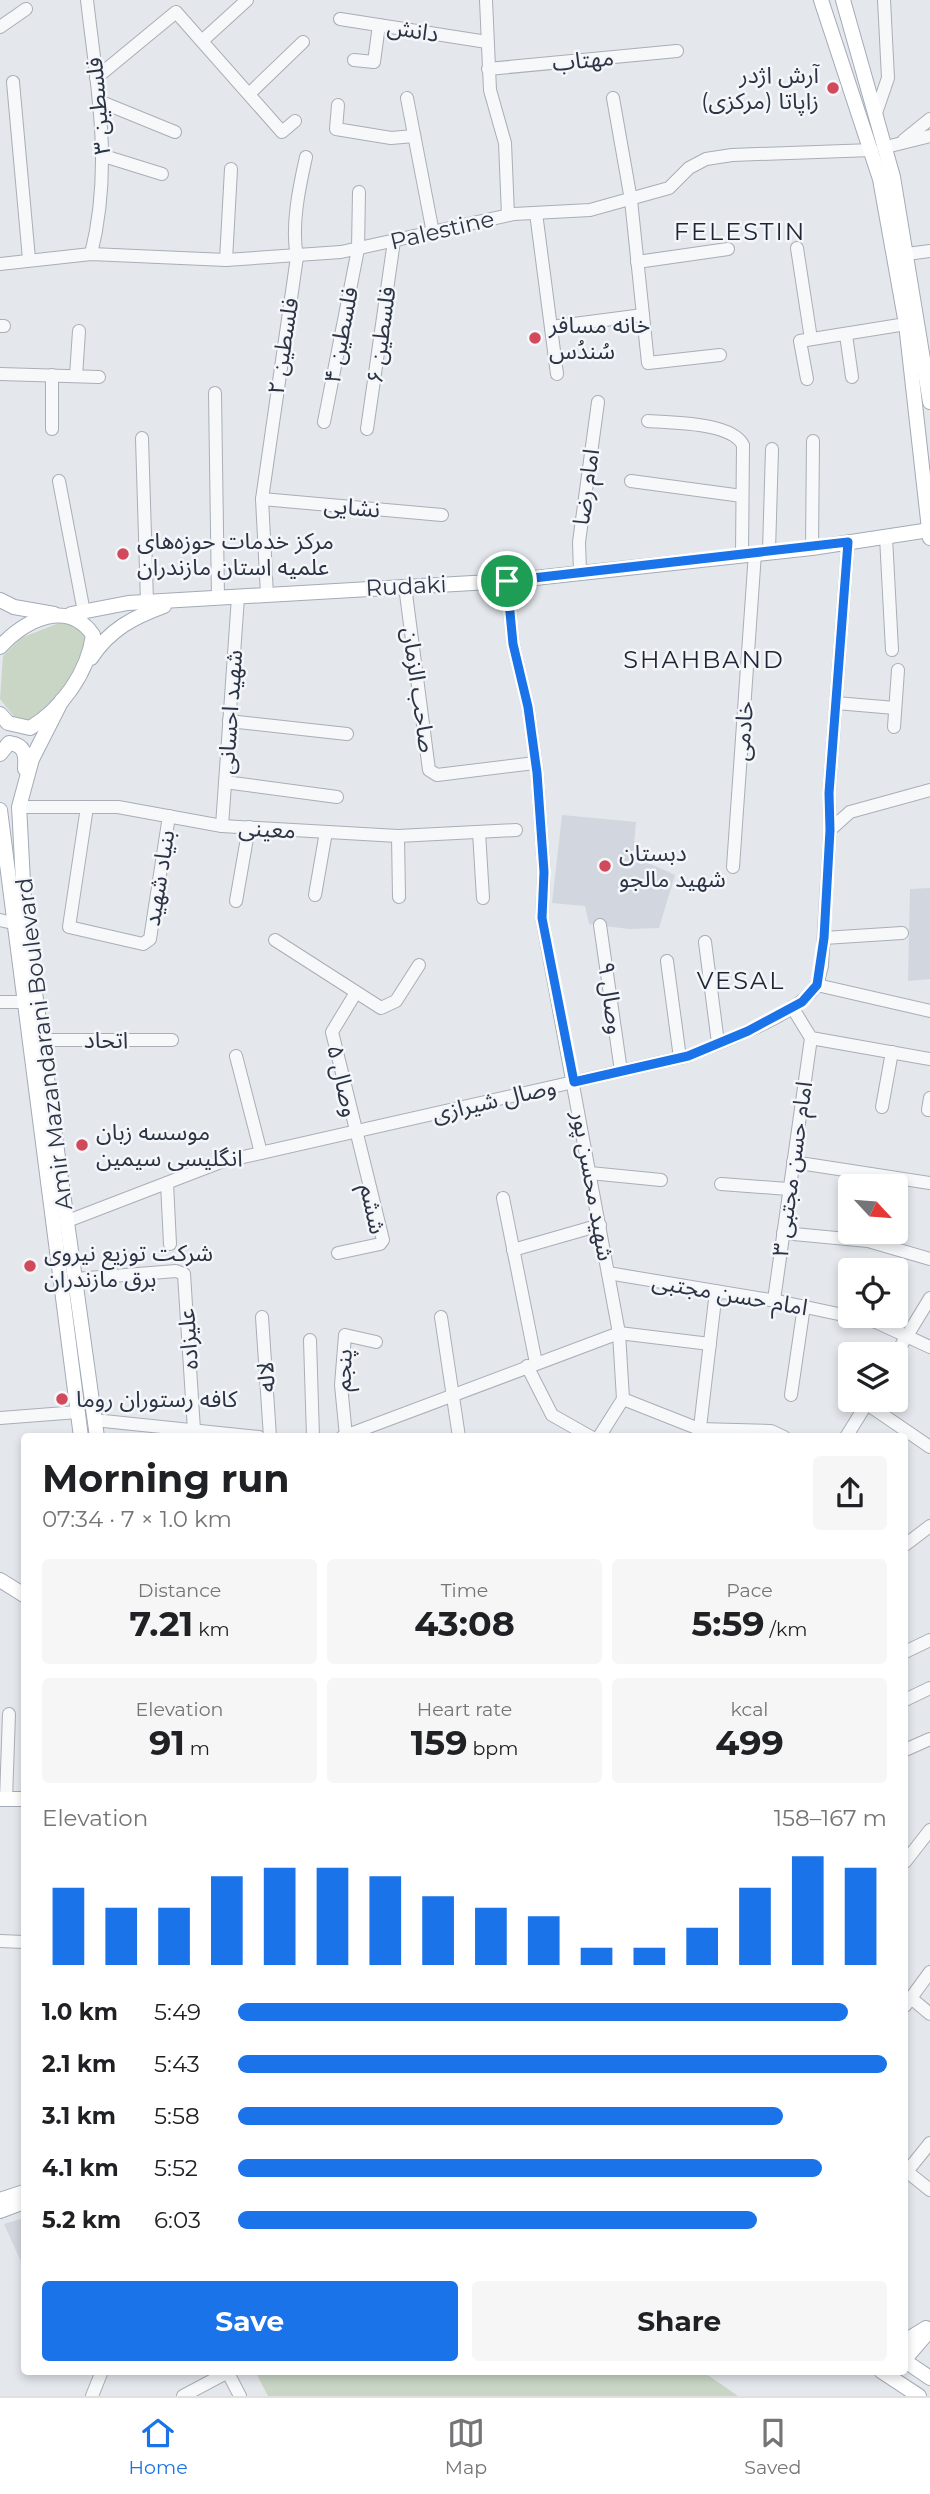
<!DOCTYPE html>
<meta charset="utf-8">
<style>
:root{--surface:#fff;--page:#f6f6f6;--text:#202124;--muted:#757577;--line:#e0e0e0;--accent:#1a73e8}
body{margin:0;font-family:Montserrat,"Noto Sans Arabic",sans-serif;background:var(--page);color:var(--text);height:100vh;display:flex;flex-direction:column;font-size:26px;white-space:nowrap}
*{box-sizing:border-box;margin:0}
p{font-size:23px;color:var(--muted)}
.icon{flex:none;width:38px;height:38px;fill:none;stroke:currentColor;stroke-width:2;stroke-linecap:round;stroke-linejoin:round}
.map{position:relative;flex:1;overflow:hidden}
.drawer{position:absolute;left:21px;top:1433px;width:887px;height:942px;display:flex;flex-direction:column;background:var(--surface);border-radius:7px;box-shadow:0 4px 10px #0003}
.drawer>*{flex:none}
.needle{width:46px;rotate:116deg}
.fabs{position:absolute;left:838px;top:1174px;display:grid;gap:14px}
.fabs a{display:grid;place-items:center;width:70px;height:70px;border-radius:7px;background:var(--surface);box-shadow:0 4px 10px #0003;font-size:35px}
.pin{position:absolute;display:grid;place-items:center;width:60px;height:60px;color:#fff;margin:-30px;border:4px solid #fff;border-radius:50%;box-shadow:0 2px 7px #0007}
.round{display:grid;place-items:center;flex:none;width:74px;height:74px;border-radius:7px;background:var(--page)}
.overview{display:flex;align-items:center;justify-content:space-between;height:119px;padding:0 21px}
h1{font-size:38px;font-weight:700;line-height:52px}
.stats{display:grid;grid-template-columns:repeat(3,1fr);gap:10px;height:119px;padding:7px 21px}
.stats div{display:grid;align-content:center;border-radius:7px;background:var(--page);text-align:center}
.stats b{font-size:35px;font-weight:700}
.stats small{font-size:19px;font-weight:400}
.stats p{font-size:19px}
.chart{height:196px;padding:14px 21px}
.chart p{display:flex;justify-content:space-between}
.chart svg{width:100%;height:126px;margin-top:7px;stroke:var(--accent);stroke-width:6}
.button{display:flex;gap:14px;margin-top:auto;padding:14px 21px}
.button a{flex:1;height:80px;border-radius:7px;background:var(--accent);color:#fff;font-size:28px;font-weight:700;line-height:80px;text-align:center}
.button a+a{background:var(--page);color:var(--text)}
ul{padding:0 21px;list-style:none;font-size:23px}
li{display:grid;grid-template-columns:112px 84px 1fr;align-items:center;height:52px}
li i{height:18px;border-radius:9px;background:var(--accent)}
.tab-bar{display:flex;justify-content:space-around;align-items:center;height:98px;border-top:2px solid var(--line);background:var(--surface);font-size:19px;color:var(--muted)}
.tab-bar a{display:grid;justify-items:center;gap:4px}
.tab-bar .selected{color:var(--accent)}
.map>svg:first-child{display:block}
.built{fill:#d2d6de}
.green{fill:#c9d6c5}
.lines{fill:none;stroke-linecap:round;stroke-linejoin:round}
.minor-casing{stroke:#a9aeb7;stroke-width:14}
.major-casing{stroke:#a3abb8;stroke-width:16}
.minor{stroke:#f7f8fa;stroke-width:12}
.major{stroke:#fff;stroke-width:14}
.route-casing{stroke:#fff;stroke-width:14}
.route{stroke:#1a73e8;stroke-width:9}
.poi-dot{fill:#d1495b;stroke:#f4f6f9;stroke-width:2.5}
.labels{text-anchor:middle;stroke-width:5;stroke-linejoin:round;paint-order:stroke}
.street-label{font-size:23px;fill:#2b3445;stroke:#f4f6f9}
.poi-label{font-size:23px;fill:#2b3445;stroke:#f4f6f9;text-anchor:start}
.neighbourhood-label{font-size:24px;letter-spacing:2px;fill:#1d2536;stroke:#f4f6f9}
</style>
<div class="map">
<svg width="930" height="2396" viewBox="0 0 930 2396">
<rect width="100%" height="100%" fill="#e4e7ec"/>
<g class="built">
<path d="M562,815L636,822L633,856L675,875L659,928L629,929L589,924L585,906L552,903Z"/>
<path d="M930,888V979L908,981L910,889Z"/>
<path d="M24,2218V2268L4,2224Z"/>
</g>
<g class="green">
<path d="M59,623L75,625L85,636C80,671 57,703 27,721L16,719L0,699L3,656L21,638Z"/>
<path d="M255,2371H702L738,2396H268Z"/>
</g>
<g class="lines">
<g class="minor-casing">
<g id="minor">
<path d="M87,0C97,87 113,167 91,254"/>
<path d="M486,0L490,90L505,143L508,215"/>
<path d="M340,19L487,42"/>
<path d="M0,27L26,9"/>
<path d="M202,41L247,0"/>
<path d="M354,60L374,62L379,25"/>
<path d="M488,69L677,51"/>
<path d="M96,78L176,12L282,132L295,121"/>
<path d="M13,82L29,259"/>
<path d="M249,94L303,42"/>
<path d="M407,98L433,233"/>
<path d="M613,98L631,200L648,363L720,355"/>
<path d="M99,101L175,132"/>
<path d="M338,105L336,129L391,138L414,136"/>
<path d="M876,113L888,78L884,0"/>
<path d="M904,140L930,119"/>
<path d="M886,147L930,136"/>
<path d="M104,156L162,174"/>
<path d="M536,213L557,374"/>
<path d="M797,248L811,339"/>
<path d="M907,254L930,251"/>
<path d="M226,260L231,169"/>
<path d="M637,262L728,249"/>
<path d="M0,264L91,254L226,260L341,252L514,214L590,210L669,188L689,168L706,159L732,155L872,150"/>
<path d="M0,326H4"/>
<path d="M551,327L643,315"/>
<path d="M846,335L852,377"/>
<path d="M0,374L99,377"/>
<path d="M76,376L79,331"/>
<path d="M807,379L800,341L906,324"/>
<path d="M215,393L218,598"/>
<path d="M648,421C671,423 731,422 743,445L742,554"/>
<path d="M324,422L358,249L359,192"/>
<path d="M52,429V375"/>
<path d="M367,429L394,241"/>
<path d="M142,438L147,602"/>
<path d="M59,481L84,612"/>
<path d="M631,481L742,496"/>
<path d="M262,499L442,515"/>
<path d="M886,537L892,650"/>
<path d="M812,548L813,441"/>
<path d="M769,551L772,449"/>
<path d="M580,572L579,542L598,402"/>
<path d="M405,586L429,770L437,775L535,763"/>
<path d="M267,595L262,499L297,257C291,226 299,188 306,157"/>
<path d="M836,703L895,708"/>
<path d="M229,721L347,734"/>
<path d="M894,727L898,670"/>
<path d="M225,782L337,797"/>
<path d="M19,807H118L222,826L398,836L516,830"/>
<path d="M87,807L69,927L143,944L150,939L169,816"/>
<path d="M222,826L238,597"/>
<path d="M830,830L850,812L930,790"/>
<path d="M479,832L483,898"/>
<path d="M398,836L399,897"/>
<path d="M733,867L755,553"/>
<path d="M315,895L326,832"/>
<path d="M236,901L249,827"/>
<path d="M0,920L13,923"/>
<path d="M600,925L621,1071"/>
<path d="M824,938L902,933"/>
<path d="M275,940L381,1008L396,1001L419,965"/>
<path d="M705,942L718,1043"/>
<path d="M667,961L680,1058"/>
<path d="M817,985L930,1011"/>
<path d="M0,1002H23"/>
<path d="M792,1007L811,1038L930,1059"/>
<path d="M41,1040H172"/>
<path d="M236,1056L261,1153"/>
<path d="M882,1107L892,1052"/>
<path d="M928,1110L930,1098"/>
<path d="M793,1162L930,1183"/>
<path d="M590,1173L661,1180"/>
<path d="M167,1183L170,1244"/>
<path d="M721,1184L788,1189"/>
<path d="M503,1198L536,1363"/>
<path d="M65,1222L221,1162L688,1056C721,1042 798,1015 816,986C819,981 820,972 822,966L830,830L829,793L848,542"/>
<path d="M783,1233L868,1241L930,1259"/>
<path d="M513,1250L600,1225"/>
<path d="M338,1253L380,1244L383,1240L332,1032L355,994"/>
<path d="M608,1273L782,1302L876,1322L930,1347"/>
<path d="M75,1279L176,1271L184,1274L194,1430"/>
<path d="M774,1300L811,1038"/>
<path d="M262,1317L270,1437"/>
<path d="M441,1317L459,1437"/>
<path d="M310,1340L313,1437"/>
<path d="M896,1354L930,1298"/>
<path d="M527,1366L552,1415L591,1437"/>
<path d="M791,1395L804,1306"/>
<path d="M623,1399L699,1429L771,1431L784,1437"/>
<path d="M867,1404L930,1447"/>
<path d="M0,1418L78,1412"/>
<path d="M94,1420L259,1437"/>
<path d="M346,1436L341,1385L345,1335L376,1342"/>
<path d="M699,1436L716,1291"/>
<path d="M342,1437L619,1333L542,918L544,872L537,773L528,707L513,644L507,581"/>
<path d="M599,1437L623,1399L619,1333L710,1344"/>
<path d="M846,1437L869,1400"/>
<path d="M905,1545L930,1526"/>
<path d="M905,1652L930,1640"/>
<path d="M905,1700L930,1688"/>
<path d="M905,1750L930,1739"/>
<path d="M6,1799L9,1714"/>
<path d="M905,1862L930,1830"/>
<path d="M0,1941L24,1942"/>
<path d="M911,1998L930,2014"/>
<path d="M905,2006L930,1972"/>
<path d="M905,2170L930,2190"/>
<path d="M905,2174L930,2143"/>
<path d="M227,2371L240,2396"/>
<path d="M92,2396L102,2371"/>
<path d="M183,2396L228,2372"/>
</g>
</g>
<g class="major-casing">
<g id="major">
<path d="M821,0L880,179L906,324L930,538"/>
<path d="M843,0L893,177L930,402"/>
<path d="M0,600L14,607L54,614"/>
<path d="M71,614L128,603L507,581L812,548L930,530"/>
<path d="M0,647C25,620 68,598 93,635C88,672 62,709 30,728L8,723L0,714"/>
<path d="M91,658C110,629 134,617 164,606"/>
<path d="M62,700L32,759L19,807L20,824L25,921L97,1437"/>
<path d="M0,754L9,743C25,745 26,754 25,769"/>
<path d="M0,810L81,1437"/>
<path d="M0,1580L24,1595"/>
<path d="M0,1799H24"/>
<path d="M0,2200L24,2192"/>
<path d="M0,2211L24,2202"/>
<path d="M905,2341L926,2328"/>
<path d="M905,2359L930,2330"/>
<path d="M905,2361L930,2378"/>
<path d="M881,2371L919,2396"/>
</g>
</g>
<use href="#minor" class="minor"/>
<use href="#major" class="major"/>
</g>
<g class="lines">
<g class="route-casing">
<path id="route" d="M848,542L829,793L830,830L824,938L817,985L802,1002L748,1031L688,1056L574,1082L542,918L544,872L537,773L528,707L513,644L507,581Z"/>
</g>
<use href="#route" class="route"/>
</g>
<g class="poi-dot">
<circle cx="833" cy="88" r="7"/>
<circle cx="535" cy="338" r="7"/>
<circle cx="123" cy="554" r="7"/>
<circle cx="605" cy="866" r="7"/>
<circle cx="82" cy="1145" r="7"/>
<circle cx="30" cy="1266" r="7"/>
<circle cx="62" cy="1399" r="7"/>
</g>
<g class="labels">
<g class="street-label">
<text transform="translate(413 30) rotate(9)" y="8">دانش</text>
<text transform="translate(583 60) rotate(-5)" y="8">مهتاب</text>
<text transform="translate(98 106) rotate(-95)" y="8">فلسطین ۳</text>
<text transform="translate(442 230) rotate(-13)" y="8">Palestine</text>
<text transform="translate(341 335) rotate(-79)" y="8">فلسطین ۴</text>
<text transform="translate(381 335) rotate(-82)" y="8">فلسطین ۶</text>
<text transform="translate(283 346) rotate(-81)" y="8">فلسطین ۲</text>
<text transform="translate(586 487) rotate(-82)" y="8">امام رضا</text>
<text transform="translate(352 507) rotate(5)" y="8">نشایی</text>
<text transform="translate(406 586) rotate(-3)" y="8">Rudaki</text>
<text transform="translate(419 690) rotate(82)" y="8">صاحب الزمان</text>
<text transform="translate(230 712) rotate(-86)" y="8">شهید احسانی</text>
<text transform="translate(743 731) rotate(-86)" y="8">خادمی</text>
<text transform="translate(267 829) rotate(3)" y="8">معینی</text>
<text transform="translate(159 878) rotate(-81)" y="8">بنیاد شهید</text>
<text transform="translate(611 998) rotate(82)" y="8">وصال ۹</text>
<text x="106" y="1048">اتحاد</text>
<text transform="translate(44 1044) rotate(-97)" y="8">Amir Mazandarani Boulevard</text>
<text transform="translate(343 1081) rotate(77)" y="8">وصال ۵</text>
<text transform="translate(494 1100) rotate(-13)" y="8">وصال شیرازی</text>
<text transform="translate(792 1169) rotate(-82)" y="8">امام حسن مجتبی ۳</text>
<text transform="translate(593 1186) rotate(80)" y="8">شهید محسن پور</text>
<text transform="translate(373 1209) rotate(78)" y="8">ششم</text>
<text transform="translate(730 1294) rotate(10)" y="8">امام حسن مجتبی</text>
<text transform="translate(188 1339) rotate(-94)" y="8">علیزاده</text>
<text transform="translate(343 1370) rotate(-88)" y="8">پنجم</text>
<text transform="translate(266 1377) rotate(-94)" y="8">لاله</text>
</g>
<g class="poi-label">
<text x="819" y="83" text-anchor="end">آرش اژدر<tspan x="819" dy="26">زاپاتا (مرکزی)</tspan></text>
<text x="549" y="333">خانه مسافر<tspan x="549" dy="26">سُندُس</tspan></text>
<text x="137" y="549">مرکز خدمات حوزه‌های<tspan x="137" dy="26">علمیه استان مازندران</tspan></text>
<text x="619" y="861">دبستان<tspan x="619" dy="26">شهید مالجو</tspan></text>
<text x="96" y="1140">موسسه زبان<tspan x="96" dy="26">انگلیسی سیمین</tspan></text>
<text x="44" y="1261">شرکت توزیع نیروی<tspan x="44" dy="26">برق مازندران</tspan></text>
<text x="76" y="1407">کافه رستوران روما</text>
</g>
<g class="neighbourhood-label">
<text x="740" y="240">FELESTIN</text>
<text x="704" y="668">SHAHBAND</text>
<text x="741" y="989">VESAL</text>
</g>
</g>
</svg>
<div class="fabs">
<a><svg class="needle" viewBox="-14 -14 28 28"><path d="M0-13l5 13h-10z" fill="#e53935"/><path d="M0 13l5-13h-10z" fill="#757577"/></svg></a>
<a><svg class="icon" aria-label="locate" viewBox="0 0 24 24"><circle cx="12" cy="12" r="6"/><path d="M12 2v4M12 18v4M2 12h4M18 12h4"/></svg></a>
<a><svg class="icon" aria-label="layers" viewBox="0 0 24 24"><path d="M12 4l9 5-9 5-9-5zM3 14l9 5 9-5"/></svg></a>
</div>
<div class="pin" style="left:507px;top:581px;background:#1e9e55"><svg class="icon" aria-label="arrive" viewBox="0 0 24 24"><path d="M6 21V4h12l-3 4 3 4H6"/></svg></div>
<section class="drawer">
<div class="overview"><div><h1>Morning run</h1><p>07:34 · 7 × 1.0 km</p></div><a class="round"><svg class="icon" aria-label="share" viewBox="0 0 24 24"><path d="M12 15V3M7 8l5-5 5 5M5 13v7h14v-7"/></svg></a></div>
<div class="stats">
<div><p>Distance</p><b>7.21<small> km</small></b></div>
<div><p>Time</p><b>43:08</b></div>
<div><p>Pace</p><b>5:59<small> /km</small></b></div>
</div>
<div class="stats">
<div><p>Elevation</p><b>91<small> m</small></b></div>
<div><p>Heart rate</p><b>159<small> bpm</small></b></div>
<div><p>kcal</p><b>499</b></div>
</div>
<div class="chart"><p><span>Elevation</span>158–167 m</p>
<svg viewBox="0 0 160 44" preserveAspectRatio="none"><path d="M5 44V17M15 44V24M25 44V24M35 44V13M45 44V10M55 44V10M65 44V13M75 44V20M85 44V24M95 44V27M105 44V38M115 44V38M125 44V31M135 44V17M145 44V6M155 44V10"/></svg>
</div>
<ul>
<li><b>1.0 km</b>5:49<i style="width:94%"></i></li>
<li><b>2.1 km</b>5:43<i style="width:100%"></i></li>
<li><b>3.1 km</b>5:58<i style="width:84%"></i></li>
<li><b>4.1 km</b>5:52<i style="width:90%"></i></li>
<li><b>5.2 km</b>6:03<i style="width:80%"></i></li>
</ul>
<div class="button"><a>Save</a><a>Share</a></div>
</section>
</div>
<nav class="tab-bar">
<a class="selected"><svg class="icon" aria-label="home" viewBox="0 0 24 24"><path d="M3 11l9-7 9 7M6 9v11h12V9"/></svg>Home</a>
<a><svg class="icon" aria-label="map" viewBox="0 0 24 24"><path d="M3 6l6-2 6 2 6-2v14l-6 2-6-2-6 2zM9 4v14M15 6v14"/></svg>Map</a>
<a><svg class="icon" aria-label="saved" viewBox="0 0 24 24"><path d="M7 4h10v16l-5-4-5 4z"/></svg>Saved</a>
</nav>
